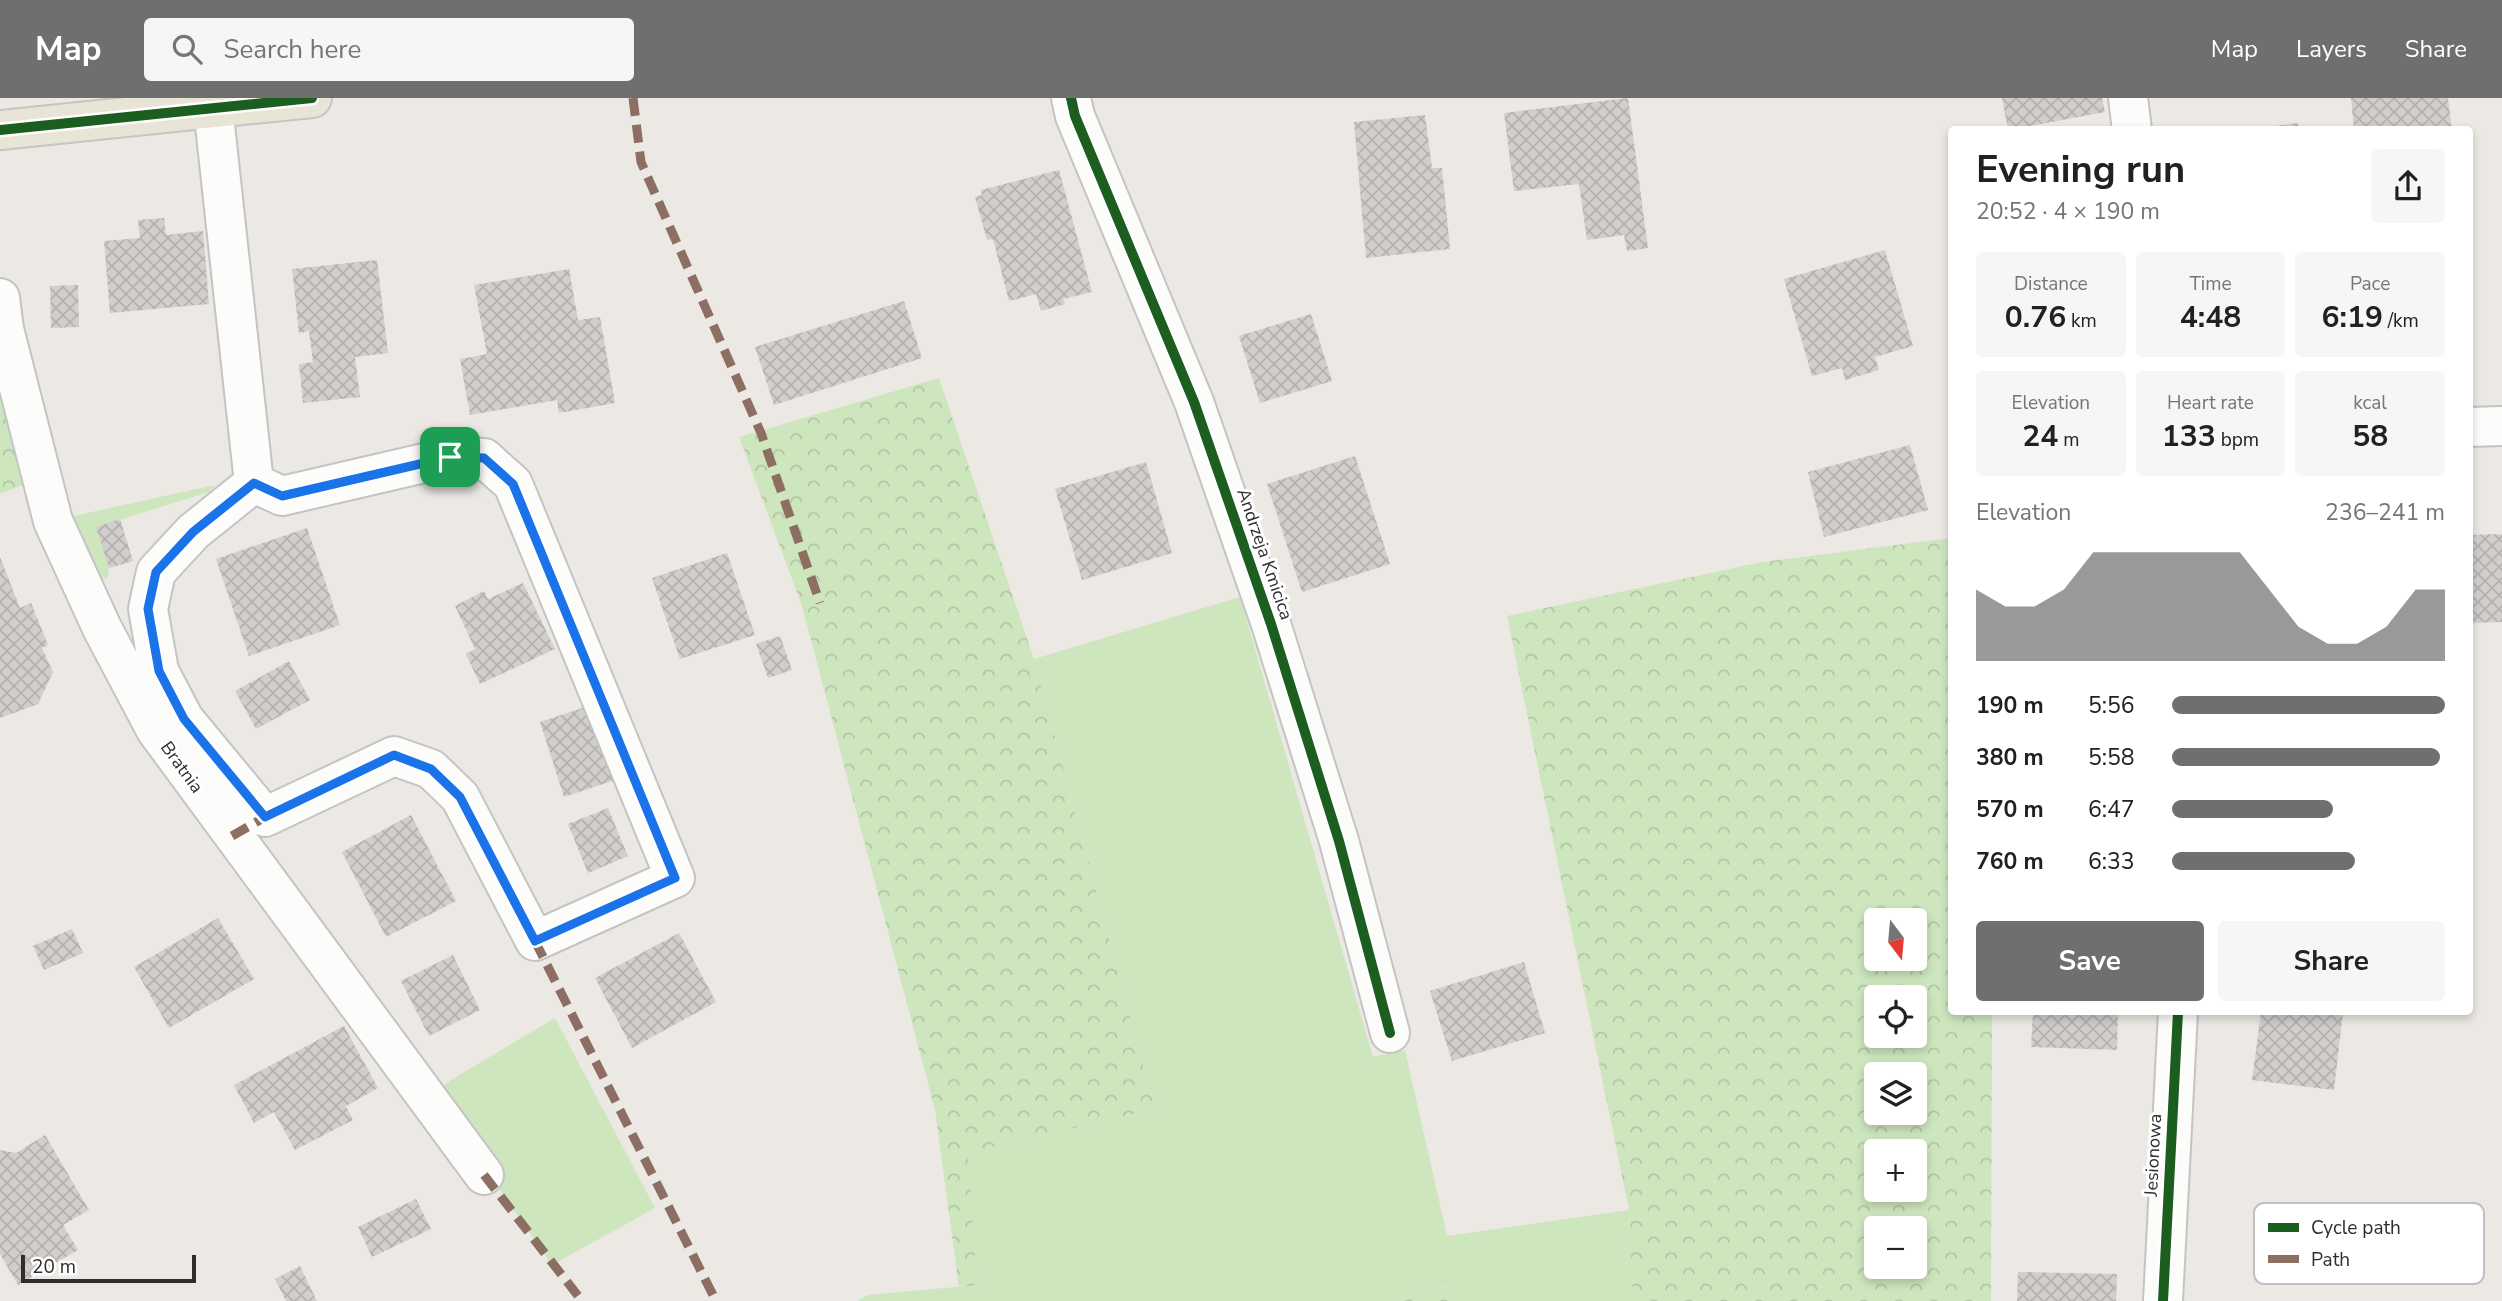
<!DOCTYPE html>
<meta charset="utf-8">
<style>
:root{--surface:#fff;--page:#f6f6f6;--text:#202124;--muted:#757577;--accent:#706f6e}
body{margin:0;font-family:"Nunito Sans",sans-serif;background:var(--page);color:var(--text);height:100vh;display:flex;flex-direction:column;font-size:26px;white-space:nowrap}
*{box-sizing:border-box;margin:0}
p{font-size:23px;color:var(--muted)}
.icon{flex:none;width:38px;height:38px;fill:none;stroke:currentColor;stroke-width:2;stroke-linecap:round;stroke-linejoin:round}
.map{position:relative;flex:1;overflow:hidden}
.sheet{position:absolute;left:1948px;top:28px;width:525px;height:889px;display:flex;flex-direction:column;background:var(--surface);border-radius:7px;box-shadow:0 4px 10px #0003}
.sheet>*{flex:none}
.needle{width:46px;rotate:164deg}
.fabs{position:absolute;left:1864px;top:810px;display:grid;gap:14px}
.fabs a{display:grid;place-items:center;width:63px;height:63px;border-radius:7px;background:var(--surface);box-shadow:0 4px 10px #0003;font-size:35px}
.scale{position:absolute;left:21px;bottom:18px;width:175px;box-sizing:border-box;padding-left:7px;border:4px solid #2e2e2e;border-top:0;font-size:19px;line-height:24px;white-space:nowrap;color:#2e2e2e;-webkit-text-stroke:5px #fff;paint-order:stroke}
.pin{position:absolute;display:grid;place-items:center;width:60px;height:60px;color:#fff;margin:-30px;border-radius:14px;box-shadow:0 4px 10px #0006}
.round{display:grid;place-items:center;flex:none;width:74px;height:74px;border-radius:7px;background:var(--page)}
.headline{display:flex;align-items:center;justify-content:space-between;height:119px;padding:0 28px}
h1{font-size:38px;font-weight:700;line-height:52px}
.stats{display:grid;grid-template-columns:repeat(3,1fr);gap:10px;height:119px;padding:7px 28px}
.stats div{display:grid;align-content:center;border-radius:7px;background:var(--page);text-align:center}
.stats b{font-size:30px;font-weight:700}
.stats small{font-size:19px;font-weight:400}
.stats p{font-size:19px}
.chart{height:196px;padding:14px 28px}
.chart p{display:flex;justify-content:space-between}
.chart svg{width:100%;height:126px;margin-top:7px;fill:var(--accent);opacity:.7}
.primary-button{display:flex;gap:14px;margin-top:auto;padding:14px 28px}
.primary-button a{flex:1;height:80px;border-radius:7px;background:var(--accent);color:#fff;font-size:28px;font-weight:700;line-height:80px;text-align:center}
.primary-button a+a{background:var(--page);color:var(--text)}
ul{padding:0 28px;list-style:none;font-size:23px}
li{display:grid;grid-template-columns:112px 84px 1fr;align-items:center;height:52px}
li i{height:18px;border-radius:9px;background:var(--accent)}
header{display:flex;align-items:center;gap:42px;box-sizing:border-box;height:98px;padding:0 35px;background:var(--accent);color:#fff}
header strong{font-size:33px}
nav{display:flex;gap:38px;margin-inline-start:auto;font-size:24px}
.search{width:490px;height:63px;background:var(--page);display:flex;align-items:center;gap:18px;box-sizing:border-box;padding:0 24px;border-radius:7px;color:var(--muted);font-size:26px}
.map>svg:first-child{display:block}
.grass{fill:#cee6be}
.forest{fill:url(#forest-crowns);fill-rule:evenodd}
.building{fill:url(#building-cross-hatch)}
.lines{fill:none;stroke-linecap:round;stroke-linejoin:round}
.minor-casing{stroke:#c5c4c5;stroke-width:42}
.major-casing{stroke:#c6c5c4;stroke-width:42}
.minor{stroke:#fcfcfb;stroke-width:38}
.major{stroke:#e8e4d6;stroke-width:38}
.quiet{stroke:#8d6e63;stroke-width:9;stroke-dasharray:18 9;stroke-linecap:butt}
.cycleway-casing{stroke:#fff;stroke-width:15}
.cycleway{stroke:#1b5e20;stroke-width:10}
.route-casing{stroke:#fff;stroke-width:14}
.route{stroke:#1a73e8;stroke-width:9}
.labels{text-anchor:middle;stroke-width:6;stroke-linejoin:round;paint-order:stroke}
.street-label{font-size:18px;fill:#2e2e2e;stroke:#fff}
.key{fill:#fff;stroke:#c0c0c0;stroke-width:2}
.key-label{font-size:19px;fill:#2e2e2e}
</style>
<header>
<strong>Map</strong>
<div class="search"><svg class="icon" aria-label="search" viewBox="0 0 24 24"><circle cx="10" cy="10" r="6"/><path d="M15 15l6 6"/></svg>Search here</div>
<nav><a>Map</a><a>Layers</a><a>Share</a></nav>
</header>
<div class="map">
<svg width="2502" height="1203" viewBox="0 0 2502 1203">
<defs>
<pattern id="forest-crowns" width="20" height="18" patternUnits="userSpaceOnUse" patternTransform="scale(1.75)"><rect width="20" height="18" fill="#cee6be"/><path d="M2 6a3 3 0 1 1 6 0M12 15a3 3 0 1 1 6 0" fill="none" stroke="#b1c6a4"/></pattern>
<pattern id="building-cross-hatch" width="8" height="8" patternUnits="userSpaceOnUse" patternTransform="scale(1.75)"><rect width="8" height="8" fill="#d1cecb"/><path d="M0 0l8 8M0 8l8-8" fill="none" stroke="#b4b1af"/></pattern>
</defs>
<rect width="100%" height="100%" fill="#ece8e4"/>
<g class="grass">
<path d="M215,387L209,394L97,429L109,470L108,479L98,483L64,420Z"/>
<path d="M1240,499L1373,959L1405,952L1447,1138L1629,1112L1633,1203H1453L1450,1187L1396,1203H857L868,1197L977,1187L967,1055L1155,1011L1034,561Z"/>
<path d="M555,920L655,1110L552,1167L433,996L451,982Z"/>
</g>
<g class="forest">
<path d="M939,280L1034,561L1155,1011L968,1055L977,1187L959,1189L935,1012L802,508L739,339Z"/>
<path d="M0,288L30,384L0,396Z"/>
<path d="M1951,440V914H1992L1991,1203H1633L1629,1112L1507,518L1762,464ZM1876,822H1914V861H1876ZM1876,900H1914V938H1876ZM1876,976H1914V1015H1876ZM1876,1054H1914V1092H1876ZM1876,1130H1914V1169H1876Z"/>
<path d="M1451,1187L1453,1203H1396Z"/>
</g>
<g class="building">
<path d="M1628,0L1648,150L1627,153L1624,137L1587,142L1579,86L1514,93L1504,15Z"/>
<path d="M2002,0H2102L2105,14L2008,32Z"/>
<path d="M2351,0H2448L2452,32H2354Z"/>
<path d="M1425,17L1432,70H1442L1450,151L1366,160L1354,24Z"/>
<path d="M2298,25L2299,32H2259V30Z"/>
<path d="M1059,72L1092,194L1063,201L1065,206L1041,213L1036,196L1009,203L993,141L987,142L975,99L982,97L981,92Z"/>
<path d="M164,120L166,137L203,133L209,206L110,215L104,143L140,140L138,122Z"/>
<path d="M1885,152L1913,248L1875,259L1879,272L1845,282L1842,270L1812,278L1784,181Z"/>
<path d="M377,162L388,255L355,259L360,299L303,305L299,266L313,264L309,233L299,235L292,171Z"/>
<path d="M569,171L578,222L600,219L615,305L559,315L557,302L470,317L460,261L487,256L474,187Z"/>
<path d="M78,187L79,229L51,230L50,188Z"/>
<path d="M904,203L922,260L774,307L755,249Z"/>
<path d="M1311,216L1332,283L1260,305L1239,238Z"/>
<path d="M1910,347L1928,412L1824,439L1808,374Z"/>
<path d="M1355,358L1390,466L1302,494L1267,386Z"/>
<path d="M1146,364L1172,455L1082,482L1055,391Z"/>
<path d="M120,421L133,463L109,470L96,429Z"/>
<path d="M307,430L340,527L249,558L216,461Z"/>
<path d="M2502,436V524L2469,525V437Z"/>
<path d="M727,455L755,537L680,561L652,480Z"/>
<path d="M0,459L20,510L31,505L48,547L42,550L53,574L38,606L0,620Z"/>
<path d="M523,485L555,551L480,586L466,556L475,551L455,508L484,493L488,501Z"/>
<path d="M780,538L792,572L768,580L756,546Z"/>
<path d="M289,563L310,602L256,631L235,593Z"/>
<path d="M591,607L615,682L564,699L540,624Z"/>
<path d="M608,710L628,758L588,775L568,726Z"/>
<path d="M411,717L456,803L386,839L342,754Z"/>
<path d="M218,820L254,881L169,930L134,869Z"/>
<path d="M72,831L83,855L44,872L33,848Z"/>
<path d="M679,835L716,904L632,950L595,880Z"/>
<path d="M453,857L480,912L429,938L401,883Z"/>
<path d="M1524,864L1545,935L1452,963L1430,893Z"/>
<path d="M2033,914H2118L2117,952L2031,949Z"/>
<path d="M2261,914H2343L2334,992L2252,982Z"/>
<path d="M344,928L378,990L346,1008L353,1022L295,1052L274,1014L254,1025L234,987Z"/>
<path d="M45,1037L89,1112L63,1127L78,1152L18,1187L0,1156V1052L16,1055Z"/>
<path d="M416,1101L431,1131L372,1159L358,1129Z"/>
<path d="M300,1168L317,1203H286L275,1181Z"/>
<path d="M2018,1174L2117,1176L2116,1203H2017Z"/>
</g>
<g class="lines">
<g class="minor-casing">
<g id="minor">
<path d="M1071,0L1075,18L1194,304L1271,526L1339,743L1390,935"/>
<path d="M2128,0L2132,32"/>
<path d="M213,9L254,385L193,434L156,474L148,511L159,573L184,621L265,719L394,658L431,671L460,699L535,843L675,780L513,386L484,360L450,359L282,398L254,385"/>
<path d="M0,200L4,231L53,423L102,530L156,632L484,1077"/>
<path d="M2469,329L2502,328"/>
<path d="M2163,1203L2178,914"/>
</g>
</g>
<g class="major-casing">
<path id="major" d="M0,32L312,0"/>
</g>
<use href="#minor" class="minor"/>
<use href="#major" class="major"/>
<g class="quiet">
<path d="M633,0L641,64L761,335L820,505"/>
<path d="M232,738L265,719"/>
<path d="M535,843L716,1203"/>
<path d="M484,1077L582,1203"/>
</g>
<g class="cycleway-casing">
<g id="cycleway">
<path d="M1071,0L1075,18L1194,304L1271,526L1339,743L1390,935"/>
<path d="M0,32L312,0"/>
<path d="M2163,1203L2178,914"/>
</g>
</g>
<use href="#cycleway" class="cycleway"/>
</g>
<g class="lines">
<g class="route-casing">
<path id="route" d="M450,359L484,360L513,386L675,780L535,843L460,699L431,671L394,657L265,719L184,621L159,573L148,511L156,474L193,434L254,385L282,398Z"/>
</g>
<use href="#route" class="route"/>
</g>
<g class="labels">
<g class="street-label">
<text transform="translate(1265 456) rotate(71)" y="6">Andrzeja Kmicica</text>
<text transform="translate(182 669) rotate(54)" y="6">Bratnia</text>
<text transform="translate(2153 1057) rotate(-87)" y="6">Jesionowa</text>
</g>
</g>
<rect x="2254" y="1105" width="230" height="81" rx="10" class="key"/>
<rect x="2268" y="1125" width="31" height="9" fill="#1b5e20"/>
<rect x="2268" y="1157" width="31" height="8" fill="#8d6e63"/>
<g class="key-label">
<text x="2311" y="1136">Cycle path</text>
<text x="2311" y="1168">Path</text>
</g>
</svg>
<div class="fabs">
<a><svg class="needle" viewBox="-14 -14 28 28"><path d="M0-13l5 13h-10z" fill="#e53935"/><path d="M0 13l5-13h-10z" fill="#757577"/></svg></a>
<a><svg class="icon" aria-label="locate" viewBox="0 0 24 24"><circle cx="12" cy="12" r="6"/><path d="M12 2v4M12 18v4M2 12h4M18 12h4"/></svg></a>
<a><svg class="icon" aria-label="layers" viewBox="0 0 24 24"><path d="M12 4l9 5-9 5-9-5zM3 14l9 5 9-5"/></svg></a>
<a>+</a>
<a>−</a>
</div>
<div class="scale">20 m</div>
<div class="pin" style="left:450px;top:359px;background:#1e9e55"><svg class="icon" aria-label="arrive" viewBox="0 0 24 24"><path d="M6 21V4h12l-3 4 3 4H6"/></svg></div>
<section class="sheet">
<div class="headline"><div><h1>Evening run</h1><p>20:52 · 4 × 190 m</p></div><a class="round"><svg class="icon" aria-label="share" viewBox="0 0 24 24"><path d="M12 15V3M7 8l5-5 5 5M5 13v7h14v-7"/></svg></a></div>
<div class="stats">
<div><p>Distance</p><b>0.76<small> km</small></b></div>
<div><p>Time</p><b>4:48</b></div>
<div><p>Pace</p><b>6:19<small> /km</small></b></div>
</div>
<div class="stats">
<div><p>Elevation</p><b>24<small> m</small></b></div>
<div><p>Heart rate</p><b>133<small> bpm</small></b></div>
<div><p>kcal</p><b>58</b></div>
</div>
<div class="chart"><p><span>Elevation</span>236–241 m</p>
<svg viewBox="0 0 160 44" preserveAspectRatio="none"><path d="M0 44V19L10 25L20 25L30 19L40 6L50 6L60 6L70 6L80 6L90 6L100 19L110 32L120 38L130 38L140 32L150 19L160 19V44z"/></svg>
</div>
<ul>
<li><b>190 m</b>5:56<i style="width:100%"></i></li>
<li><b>380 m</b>5:58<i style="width:98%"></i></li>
<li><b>570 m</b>6:47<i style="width:59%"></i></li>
<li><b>760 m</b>6:33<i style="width:67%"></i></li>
</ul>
<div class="primary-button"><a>Save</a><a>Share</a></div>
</section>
</div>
